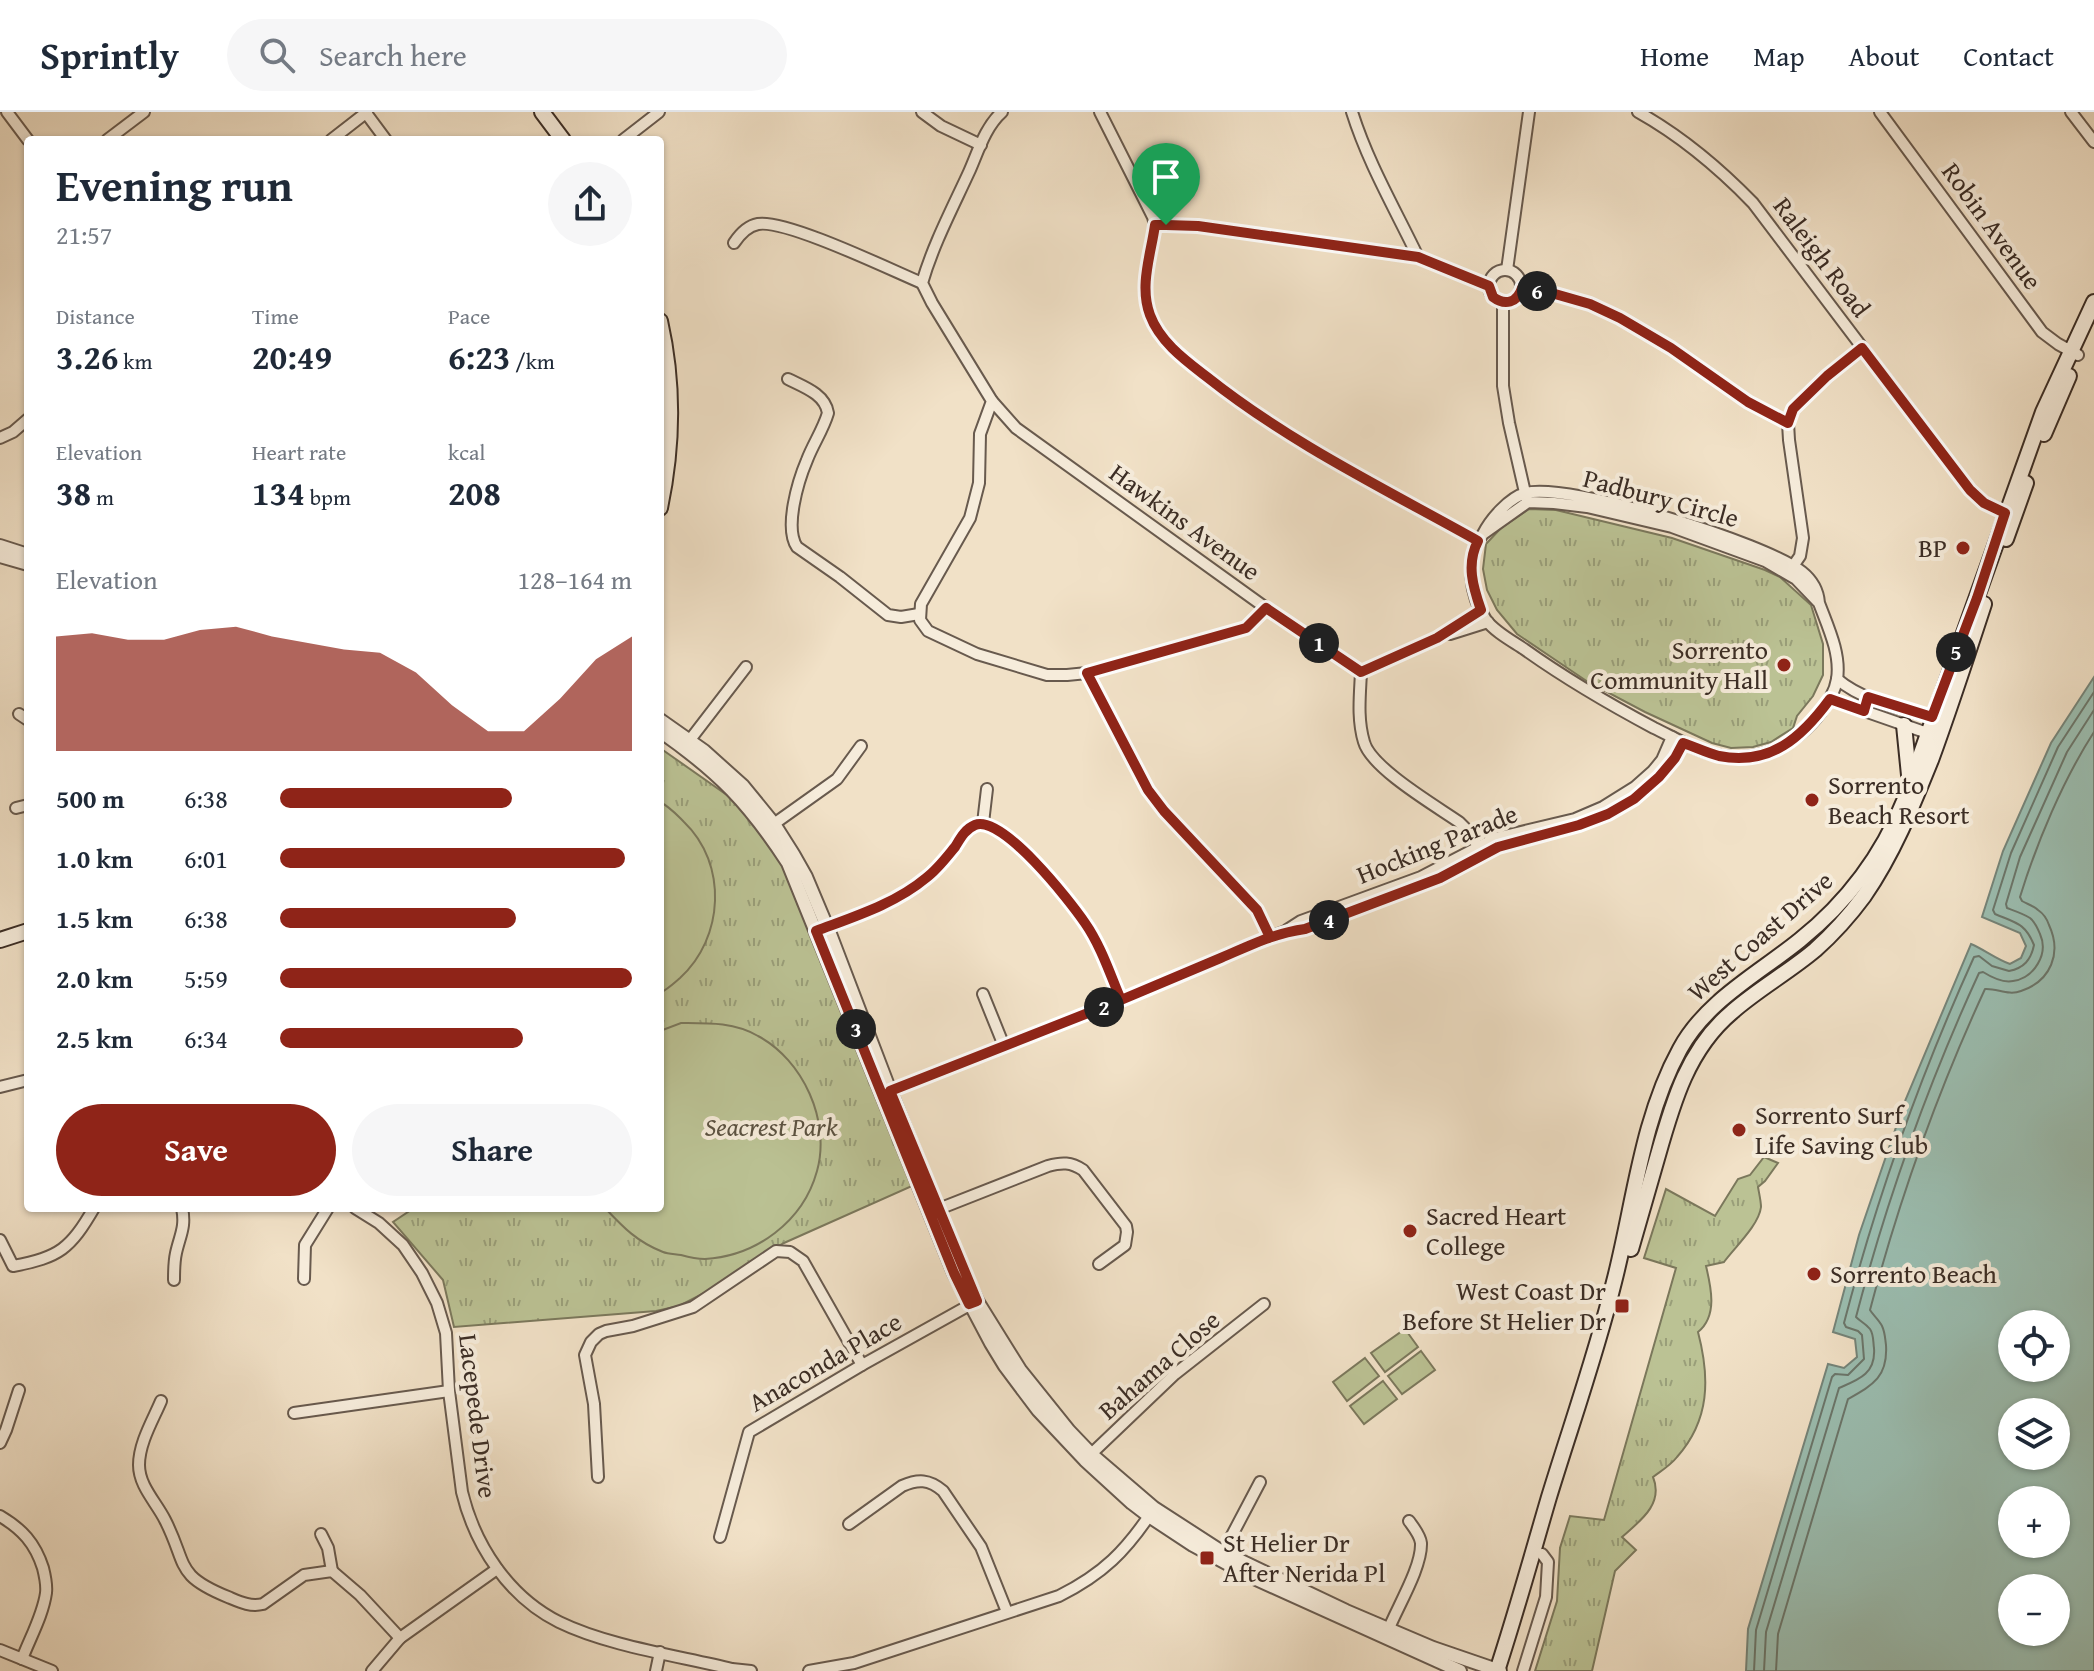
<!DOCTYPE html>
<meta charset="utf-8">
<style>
:root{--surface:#fff;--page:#f6f6f7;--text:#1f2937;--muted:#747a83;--line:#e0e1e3;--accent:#8f2418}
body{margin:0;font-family:"Gentium Book Plus",serif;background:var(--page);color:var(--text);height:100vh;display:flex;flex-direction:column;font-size:30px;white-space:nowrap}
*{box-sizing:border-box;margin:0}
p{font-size:26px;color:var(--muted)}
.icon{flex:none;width:44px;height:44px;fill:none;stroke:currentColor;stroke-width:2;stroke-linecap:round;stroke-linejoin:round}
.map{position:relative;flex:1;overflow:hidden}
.sheet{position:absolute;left:24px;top:24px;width:640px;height:1076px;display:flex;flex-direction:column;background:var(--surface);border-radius:8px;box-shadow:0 2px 6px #0004}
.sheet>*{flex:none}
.tools{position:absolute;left:1998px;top:1198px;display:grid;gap:16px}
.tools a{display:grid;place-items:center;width:72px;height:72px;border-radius:50%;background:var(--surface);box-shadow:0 2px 6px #0004;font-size:40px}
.pin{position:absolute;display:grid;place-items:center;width:68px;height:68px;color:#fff;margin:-82px -34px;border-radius:50% 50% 50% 0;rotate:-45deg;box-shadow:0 0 8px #0007}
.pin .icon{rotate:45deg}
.km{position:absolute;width:40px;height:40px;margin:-20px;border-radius:50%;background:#222;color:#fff;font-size:22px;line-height:40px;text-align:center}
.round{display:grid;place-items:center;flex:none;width:84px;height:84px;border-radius:42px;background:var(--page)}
.headline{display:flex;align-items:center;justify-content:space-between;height:136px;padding:0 32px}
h1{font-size:44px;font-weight:800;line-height:60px}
.figures{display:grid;grid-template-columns:repeat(3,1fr);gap:12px;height:136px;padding:8px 32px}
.figures div{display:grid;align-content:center}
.figures b{font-size:34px;font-weight:800}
.figures small{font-size:22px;font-weight:400}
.figures p{font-size:22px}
.chart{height:224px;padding:16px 32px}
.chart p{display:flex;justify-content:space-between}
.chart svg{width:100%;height:144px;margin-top:8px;fill:var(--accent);opacity:.7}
.action{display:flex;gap:16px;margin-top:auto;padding:16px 32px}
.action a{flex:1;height:92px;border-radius:48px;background:var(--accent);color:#fff;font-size:32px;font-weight:800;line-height:92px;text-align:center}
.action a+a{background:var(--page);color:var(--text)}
ul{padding:0 32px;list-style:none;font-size:26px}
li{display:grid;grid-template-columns:128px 96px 1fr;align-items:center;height:60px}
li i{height:20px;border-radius:10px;background:var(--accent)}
header{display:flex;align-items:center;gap:48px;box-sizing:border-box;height:112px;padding:0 40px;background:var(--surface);border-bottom:2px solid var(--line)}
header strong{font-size:38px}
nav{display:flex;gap:44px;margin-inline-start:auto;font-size:28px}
.search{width:560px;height:72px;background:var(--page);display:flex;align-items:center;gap:20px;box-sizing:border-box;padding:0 28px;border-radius:44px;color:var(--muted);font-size:30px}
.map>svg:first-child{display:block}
.park{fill:url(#park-tufts);stroke:#7b785c;stroke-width:2}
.pitch{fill:#bbc294;stroke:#7b785c;stroke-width:2}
.water{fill:#9bbeb1;stroke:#758479;stroke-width:2;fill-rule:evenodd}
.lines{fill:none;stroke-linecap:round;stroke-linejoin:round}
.shore{stroke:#6b766b;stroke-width:2}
.minor-casing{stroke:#685a4e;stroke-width:14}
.tertiary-casing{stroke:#685a4e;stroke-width:16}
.secondary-casing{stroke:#3b2d25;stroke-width:18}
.minor{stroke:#f6ecdb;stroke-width:10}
.tertiary{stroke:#f6ecdb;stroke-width:12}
.secondary{stroke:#f6ecdb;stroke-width:14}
.route-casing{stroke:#fff;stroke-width:16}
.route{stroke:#8f2418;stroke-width:10}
.poi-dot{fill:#8f2418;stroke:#f6ecdb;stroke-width:3}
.labels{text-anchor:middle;stroke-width:8;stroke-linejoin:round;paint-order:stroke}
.street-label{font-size:26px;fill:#3b2d25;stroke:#f6ecdb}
.poi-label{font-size:26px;fill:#3b2d25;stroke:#f6ecdb;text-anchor:start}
.park-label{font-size:26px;font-style:italic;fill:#5b5241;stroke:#f6ecdb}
</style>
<header>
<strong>Sprintly</strong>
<div class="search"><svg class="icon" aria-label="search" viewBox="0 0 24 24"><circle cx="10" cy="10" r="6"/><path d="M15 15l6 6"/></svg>Search here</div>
<nav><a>Home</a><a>Map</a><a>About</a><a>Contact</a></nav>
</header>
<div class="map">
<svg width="2094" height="1559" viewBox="0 0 2094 1559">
<defs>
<pattern id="park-tufts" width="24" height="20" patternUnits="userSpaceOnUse" patternTransform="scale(2)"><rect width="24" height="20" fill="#bbc294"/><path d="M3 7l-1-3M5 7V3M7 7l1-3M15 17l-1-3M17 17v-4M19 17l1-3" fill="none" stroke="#999e79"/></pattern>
</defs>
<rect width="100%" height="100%" fill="#f1e1c7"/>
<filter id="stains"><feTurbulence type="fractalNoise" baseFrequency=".0025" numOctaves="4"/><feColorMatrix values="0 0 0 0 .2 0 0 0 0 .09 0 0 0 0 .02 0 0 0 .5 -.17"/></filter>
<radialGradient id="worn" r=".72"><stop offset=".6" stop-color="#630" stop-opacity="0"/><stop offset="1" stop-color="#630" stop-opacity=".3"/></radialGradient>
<g class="park">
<path d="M1529,397L1556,398L1672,426L1765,458L1780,465L1811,493L1823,532V563L1813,584L1797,604L1793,616L1771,630L1753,635L1731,636L1712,631L1645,600L1588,570L1517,522L1497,498L1487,478L1483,457L1486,432L1501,416Z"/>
<path d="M660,636L734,688L770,729L803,795L912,1074L784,1131L745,1154L714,1176L679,1194L656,1199L454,1215L443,1168L393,1110L414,1096H660Z"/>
<path d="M1764,1045L1778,1051L1765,1069L1758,1075C1759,1081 1761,1089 1761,1095C1759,1113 1735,1135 1724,1150L1706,1154C1711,1175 1718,1204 1698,1220C1710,1266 1710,1308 1677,1345C1671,1353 1661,1359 1653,1365C1664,1392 1640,1409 1622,1425L1636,1438L1615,1459L1592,1559H1535L1557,1489L1560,1436L1570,1404L1604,1408L1676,1156L1644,1146L1666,1077L1715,1104L1738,1067L1750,1063Z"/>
</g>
<g class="pitch">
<path d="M660,690C670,695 676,702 684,710C728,752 724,826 680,866C673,872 668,877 660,881Z"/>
<path d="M681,911C707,911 734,910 758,924C803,948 831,1009 817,1059C803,1110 756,1144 705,1147C697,1147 688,1145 681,1143C675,1142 668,1142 663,1140C637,1130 623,1115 605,1096H660V919Z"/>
<path d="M1405,1217L1418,1235L1385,1260L1371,1241Z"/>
<path d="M1421,1239L1435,1258L1402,1282L1388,1264Z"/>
<path d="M1365,1246L1379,1264L1347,1289L1333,1270Z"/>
<path d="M1383,1269L1397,1287L1364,1312L1350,1294Z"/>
</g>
<path class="water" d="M2094,565V1559H1746L1748,1517L1828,1252L1844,1256L1857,1245L1855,1227L1833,1220L1859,1123L1905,989L1971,832C1985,838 1996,847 2010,852L2021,846L2026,834L2020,821L1982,805L2003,739L2051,631ZM2012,1212H2056V1256H2012ZM2012,1300H2056V1344H2012ZM2012,1388H2056V1432H2012ZM2012,1476H2056V1520H2012Z"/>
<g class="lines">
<g class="shore">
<path d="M1754,1559L1756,1518L1832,1265L1835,1262L1848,1263L1864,1247L1862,1223L1858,1219L1846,1215L1844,1211C1877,1085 1920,964 1974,845L1979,844L1992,854L2009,859C2024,856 2031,848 2034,833C2025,811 2016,811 1995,802L1993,798L2011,741L2058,635L2094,580"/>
<path d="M1764,1559L1766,1520L1839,1276C1858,1268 1876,1262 1874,1236C1873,1230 1874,1223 1870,1217C1866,1212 1860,1209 1856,1205C1887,1087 1928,972 1979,861L1983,860C1991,865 2003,871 2013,869C2034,866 2049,842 2040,822C2038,817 2035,810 2030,806C2024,802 2015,799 2007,796L2006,792L2020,745L2067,640L2094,598"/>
<path d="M1776,1559L1778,1522L1848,1287C1873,1273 1888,1265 1886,1233C1885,1226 1885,1220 1882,1214C1879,1208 1873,1203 1870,1198C1899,1088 1937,981 1985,877C1997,876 2008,884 2021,879C2051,869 2062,841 2049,813C2047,807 2044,802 2038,798C2034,794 2027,792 2022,789L2020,785C2037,730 2063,668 2094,620"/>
</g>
<g class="minor-casing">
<g id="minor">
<path d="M7,0L28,28"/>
<path d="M922,0L941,14L981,33"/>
<path d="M1002,0C985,15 978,40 969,60C952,97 933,133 922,171L932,191L992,289L980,322L979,371L970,406L921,492L920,508L928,519L977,542L1047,563H1067L1087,561L1148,678L1164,699L1257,798L1270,825"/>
<path d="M1100,0L1153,105L1155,113C1151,142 1139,174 1150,203C1160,230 1185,248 1207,265C1290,331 1385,378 1478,429"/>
<path d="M1352,0C1368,51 1395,97 1418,145"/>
<path d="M1638,0C1681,24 1719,56 1753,91L1970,378L1984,391L2013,403"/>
<path d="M1880,0L2042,220L2058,232L2078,243"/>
<path d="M2071,0L2094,30"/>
<path d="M366,1L386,28"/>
<path d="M107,28L144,0"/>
<path d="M331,28L367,0"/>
<path d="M623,28L659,0"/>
<path d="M1155,113L1198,114L1418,145L1489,174"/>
<path d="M734,131C740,122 747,114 758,112C786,107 891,158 922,171"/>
<circle cx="1505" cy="174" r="16"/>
<path d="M1507,158L1529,0"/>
<path d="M1522,176L1555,182L1590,192L1620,206L1671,236L1748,290L1788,311"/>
<path d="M1503,191V274L1509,311L1526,385"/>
<path d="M788,267C804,275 825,282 828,301C823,318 813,332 807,348C798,369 784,416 797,435L840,465L888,503L901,505L919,502"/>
<path d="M992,289L1016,316L1266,496L1361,560C1360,583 1357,607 1364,630C1371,656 1436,694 1459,710L1469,720L1483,742"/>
<path d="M0,326L13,320L28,307"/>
<path d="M1483,422C1490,408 1509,385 1526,381C1569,370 1766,431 1802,460C1812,468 1818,478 1819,491C1828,515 1841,542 1837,567C1835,580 1828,590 1821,600C1797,632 1762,650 1721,644C1698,640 1675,626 1654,616C1609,592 1566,567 1524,537C1512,529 1495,520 1486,508C1470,484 1464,445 1483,422L1528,390L1554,391L1587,395L1672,415L1765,449L1796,467L1819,491"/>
<path d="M1791,457L1800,444L1803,426L1789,328L1788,311L1793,297L1827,264L1862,236"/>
<path d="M1450,522L1488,510"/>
<path d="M1361,560L1437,526L1481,498"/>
<path d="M1087,561L1246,516L1266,496"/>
<path d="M1837,567C1864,590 1905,597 1938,607"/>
<path d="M1830,587L1933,623"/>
<path d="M19,602L28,608"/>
<path d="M686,633L746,555"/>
<path d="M16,696L28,693"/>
<path d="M983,711L987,677"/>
<path d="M771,714L837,667L861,634"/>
<path d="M822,817C857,803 896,791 926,766C937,758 946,746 955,735C960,727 965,716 975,713C1002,702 1070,789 1085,810C1101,834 1110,862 1121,888"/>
<path d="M1287,818L1301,809L1421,765L1496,726L1575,707L1603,695L1635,675L1653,659L1662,648L1672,625"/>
<path d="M983,882L1004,934"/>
<path d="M0,975L28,968"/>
<path d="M885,981L1121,888L1270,825L1286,819L1305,817L1425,772L1498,735L1579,713L1608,702L1634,687L1659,665L1675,646L1683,631"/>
<path d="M355,1096L379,1111L403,1133L422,1161L437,1191L446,1221L449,1279L462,1380C475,1434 509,1485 559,1510C608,1534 679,1544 732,1557L751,1559"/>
<path d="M931,1100L1048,1054C1062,1050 1071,1050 1083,1058L1126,1114L1127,1120L1125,1133L1099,1152"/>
<path d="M0,1128L13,1154C60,1145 70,1137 94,1096"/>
<path d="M304,1167L305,1133L328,1096"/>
<path d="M174,1168C174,1159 174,1150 176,1141C180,1123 186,1115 182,1096"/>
<path d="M161,1289C153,1308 139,1331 139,1353C139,1374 156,1390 165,1408C188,1453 174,1463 228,1485C240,1490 250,1495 263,1492L304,1463L332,1459L360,1483L400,1526"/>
<path d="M294,1301L449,1279"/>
<path d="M0,1331L6,1318L19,1278"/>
<path d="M1088,1345L1175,1262L1264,1192"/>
<path d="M598,1365L594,1292L585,1243L591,1230L599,1222L606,1219L633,1214L693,1195L776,1139L790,1140L803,1149L862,1253"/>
<path d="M0,1404C22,1417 35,1431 43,1456C45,1464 47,1473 46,1481C43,1503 30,1526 22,1547"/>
<path d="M849,1412L902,1374C918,1367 929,1367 943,1379L981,1435L1007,1500"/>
<path d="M321,1422L328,1436L332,1459"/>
<path d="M720,1425L749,1320L862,1253L975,1190"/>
<path d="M1220,1446L1260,1370"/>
<path d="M1387,1521C1396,1497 1422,1456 1421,1431C1420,1423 1414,1416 1409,1409"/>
<path d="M0,1538L52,1559"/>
<path d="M372,1559L400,1526L497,1457"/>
<path d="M656,1559L660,1540"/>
<path d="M809,1559L854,1551L1059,1484C1103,1462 1126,1439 1153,1398"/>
<path d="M1523,1559L1546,1485L1548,1450L1542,1442"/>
</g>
</g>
<g class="tertiary-casing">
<g id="tertiary">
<path d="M0,434L28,443"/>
<path d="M0,444L28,452"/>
<path d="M660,608L704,639L743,674L774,712L793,742L806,765L830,822L890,979L960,1152L977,1189L1020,1258L1069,1319L1091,1342L1154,1396L1222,1440L1346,1499L1433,1536L1500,1559"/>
<path d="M660,619C719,660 749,691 788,751L954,1161L991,1231L1005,1254L1038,1298L1085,1348L1132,1391L1149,1404L1193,1433L1254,1466L1460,1559"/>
</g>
</g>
<g class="secondary-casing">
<g id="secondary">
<path d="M542,0L563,28"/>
<path d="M660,209C674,271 673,334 660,396"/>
<path d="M2044,322L2069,264"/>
<path d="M2006,427L2026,371"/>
<path d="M1904,613L1909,663"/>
<path d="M0,828L28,819"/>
<path d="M1631,1137C1640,1106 1649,1074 1658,1043C1673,990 1688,937 1732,900C1758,877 1789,860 1815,838C1833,822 1850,803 1864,784C1893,742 1912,695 1931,648C1950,596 1967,544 1984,492"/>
<path d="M1497,1559C1516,1501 1532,1443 1549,1385C1571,1313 1596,1243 1614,1170C1634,1093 1641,1008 1680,937C1706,889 1758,862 1800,828C1846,791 1882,744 1904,689L2043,300L2094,190"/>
</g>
</g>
<use href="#minor" class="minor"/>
<use href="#tertiary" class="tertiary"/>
<use href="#secondary" class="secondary"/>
</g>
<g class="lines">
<g class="route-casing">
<path id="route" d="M1166,113H1155C1151,142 1139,174 1150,203C1160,230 1185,248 1207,265C1290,331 1385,377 1478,429C1466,452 1473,475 1481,498L1437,526L1361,560L1266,496L1246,516L1087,561L1148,678L1164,699L1257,798L1270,825L1121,888L890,979L977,1189L969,1192L954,1161L816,819C853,805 895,792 926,766C937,758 946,746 955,735C960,727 965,717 975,713C1002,702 1070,789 1085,811C1101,834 1110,862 1121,888C1154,874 1187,860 1221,846C1248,834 1275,821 1305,817L1440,766L1498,735L1579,713L1608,702L1634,687L1659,665L1675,646L1683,631C1695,635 1707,641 1719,644C1771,654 1802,625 1830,587L1864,599L1868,585L1932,605L1977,486L2005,401L1984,391L1970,378L1862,236L1827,264L1793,297L1788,311L1748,290L1671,236L1620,206L1590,192L1555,182L1522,176C1517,191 1505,194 1493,185L1489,174L1418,145L1198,114L1166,113"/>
</g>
<use href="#route" class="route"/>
</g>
<g class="poi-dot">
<circle cx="1963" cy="436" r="8"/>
<circle cx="1784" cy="553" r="8"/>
<circle cx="1812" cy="688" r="8"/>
<circle cx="1739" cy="1018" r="8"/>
<circle cx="1410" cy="1119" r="8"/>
<circle cx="1814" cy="1162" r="8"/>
<rect x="1614" y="1186" width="16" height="16" rx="4"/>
<rect x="1199" y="1438" width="16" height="16" rx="4"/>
</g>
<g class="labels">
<g class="street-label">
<text transform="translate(1992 114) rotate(54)" y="9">Robin Avenue</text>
<text transform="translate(1822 145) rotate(53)" y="9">Raleigh Road</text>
<text transform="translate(1661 386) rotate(15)" y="9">Padbury Circle</text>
<text transform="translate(1185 410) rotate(36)" y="9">Hawkins Avenue</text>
<text transform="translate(1437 732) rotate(-22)" y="9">Hocking Parade</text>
<text transform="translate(1760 824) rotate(-41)" y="9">West Coast Drive</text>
<text transform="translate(825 1250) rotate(-30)" y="9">Anaconda Place</text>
<text transform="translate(1159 1253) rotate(-41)" y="9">Bahama Close</text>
<text transform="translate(478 1304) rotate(83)" y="9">Lacepede Drive</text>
</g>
<g class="poi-label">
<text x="1947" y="445" text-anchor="end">BP</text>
<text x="1768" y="547" text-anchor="end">Sorrento<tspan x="1768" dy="30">Community Hall</tspan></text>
<text x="1828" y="682">Sorrento<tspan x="1828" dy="30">Beach Resort</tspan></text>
<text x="1755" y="1012">Sorrento Surf<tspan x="1755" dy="30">Life Saving Club</tspan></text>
<text x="1426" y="1113">Sacred Heart<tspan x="1426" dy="30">College</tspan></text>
<text x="1830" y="1171">Sorrento Beach</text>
<text x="1606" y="1188" text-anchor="end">West Coast Dr<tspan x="1606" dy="30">Before St Helier Dr</tspan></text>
<text x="1223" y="1440">St Helier Dr<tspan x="1223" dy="30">After Nerida Pl</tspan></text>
</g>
<g class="park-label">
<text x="771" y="1024">Seacrest Park</text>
</g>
</g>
<rect width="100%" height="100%" filter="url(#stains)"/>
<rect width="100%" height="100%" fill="url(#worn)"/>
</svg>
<div class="tools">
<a><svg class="icon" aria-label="locate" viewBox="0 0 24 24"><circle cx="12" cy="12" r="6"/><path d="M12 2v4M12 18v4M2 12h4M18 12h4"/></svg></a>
<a><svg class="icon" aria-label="layers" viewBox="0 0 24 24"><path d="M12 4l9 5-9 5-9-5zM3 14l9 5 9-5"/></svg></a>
<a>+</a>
<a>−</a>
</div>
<div class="pin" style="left:1166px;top:113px;background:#1e9e55"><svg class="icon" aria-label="arrive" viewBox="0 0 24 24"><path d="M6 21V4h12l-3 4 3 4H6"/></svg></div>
<b class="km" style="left:1319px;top:531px">1</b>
<b class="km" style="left:1104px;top:895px">2</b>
<b class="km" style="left:856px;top:917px">3</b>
<b class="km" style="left:1329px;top:808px">4</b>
<b class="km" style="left:1956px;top:540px">5</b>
<b class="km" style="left:1537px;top:179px">6</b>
<section class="sheet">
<div class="headline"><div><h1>Evening run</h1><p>21:57</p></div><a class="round"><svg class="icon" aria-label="share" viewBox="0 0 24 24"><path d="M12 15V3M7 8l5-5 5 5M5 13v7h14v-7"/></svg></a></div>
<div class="figures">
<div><p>Distance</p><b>3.26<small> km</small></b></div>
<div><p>Time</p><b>20:49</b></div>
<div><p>Pace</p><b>6:23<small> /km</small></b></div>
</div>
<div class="figures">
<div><p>Elevation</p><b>38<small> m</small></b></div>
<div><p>Heart rate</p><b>134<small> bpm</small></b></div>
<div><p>kcal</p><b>208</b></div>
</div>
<div class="chart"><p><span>Elevation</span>128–164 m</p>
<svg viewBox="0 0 160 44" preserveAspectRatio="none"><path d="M0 44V9L10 8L20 10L30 10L40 7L50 6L60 9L70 11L80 13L90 14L100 20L110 30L120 38L130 38L140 28L150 16L160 9V44z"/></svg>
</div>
<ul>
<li><b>500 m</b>6:38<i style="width:66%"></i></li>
<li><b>1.0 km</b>6:01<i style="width:98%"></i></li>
<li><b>1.5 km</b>6:38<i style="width:67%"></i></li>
<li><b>2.0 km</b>5:59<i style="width:100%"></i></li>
<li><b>2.5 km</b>6:34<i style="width:69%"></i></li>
</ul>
<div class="action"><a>Save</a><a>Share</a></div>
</section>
</div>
